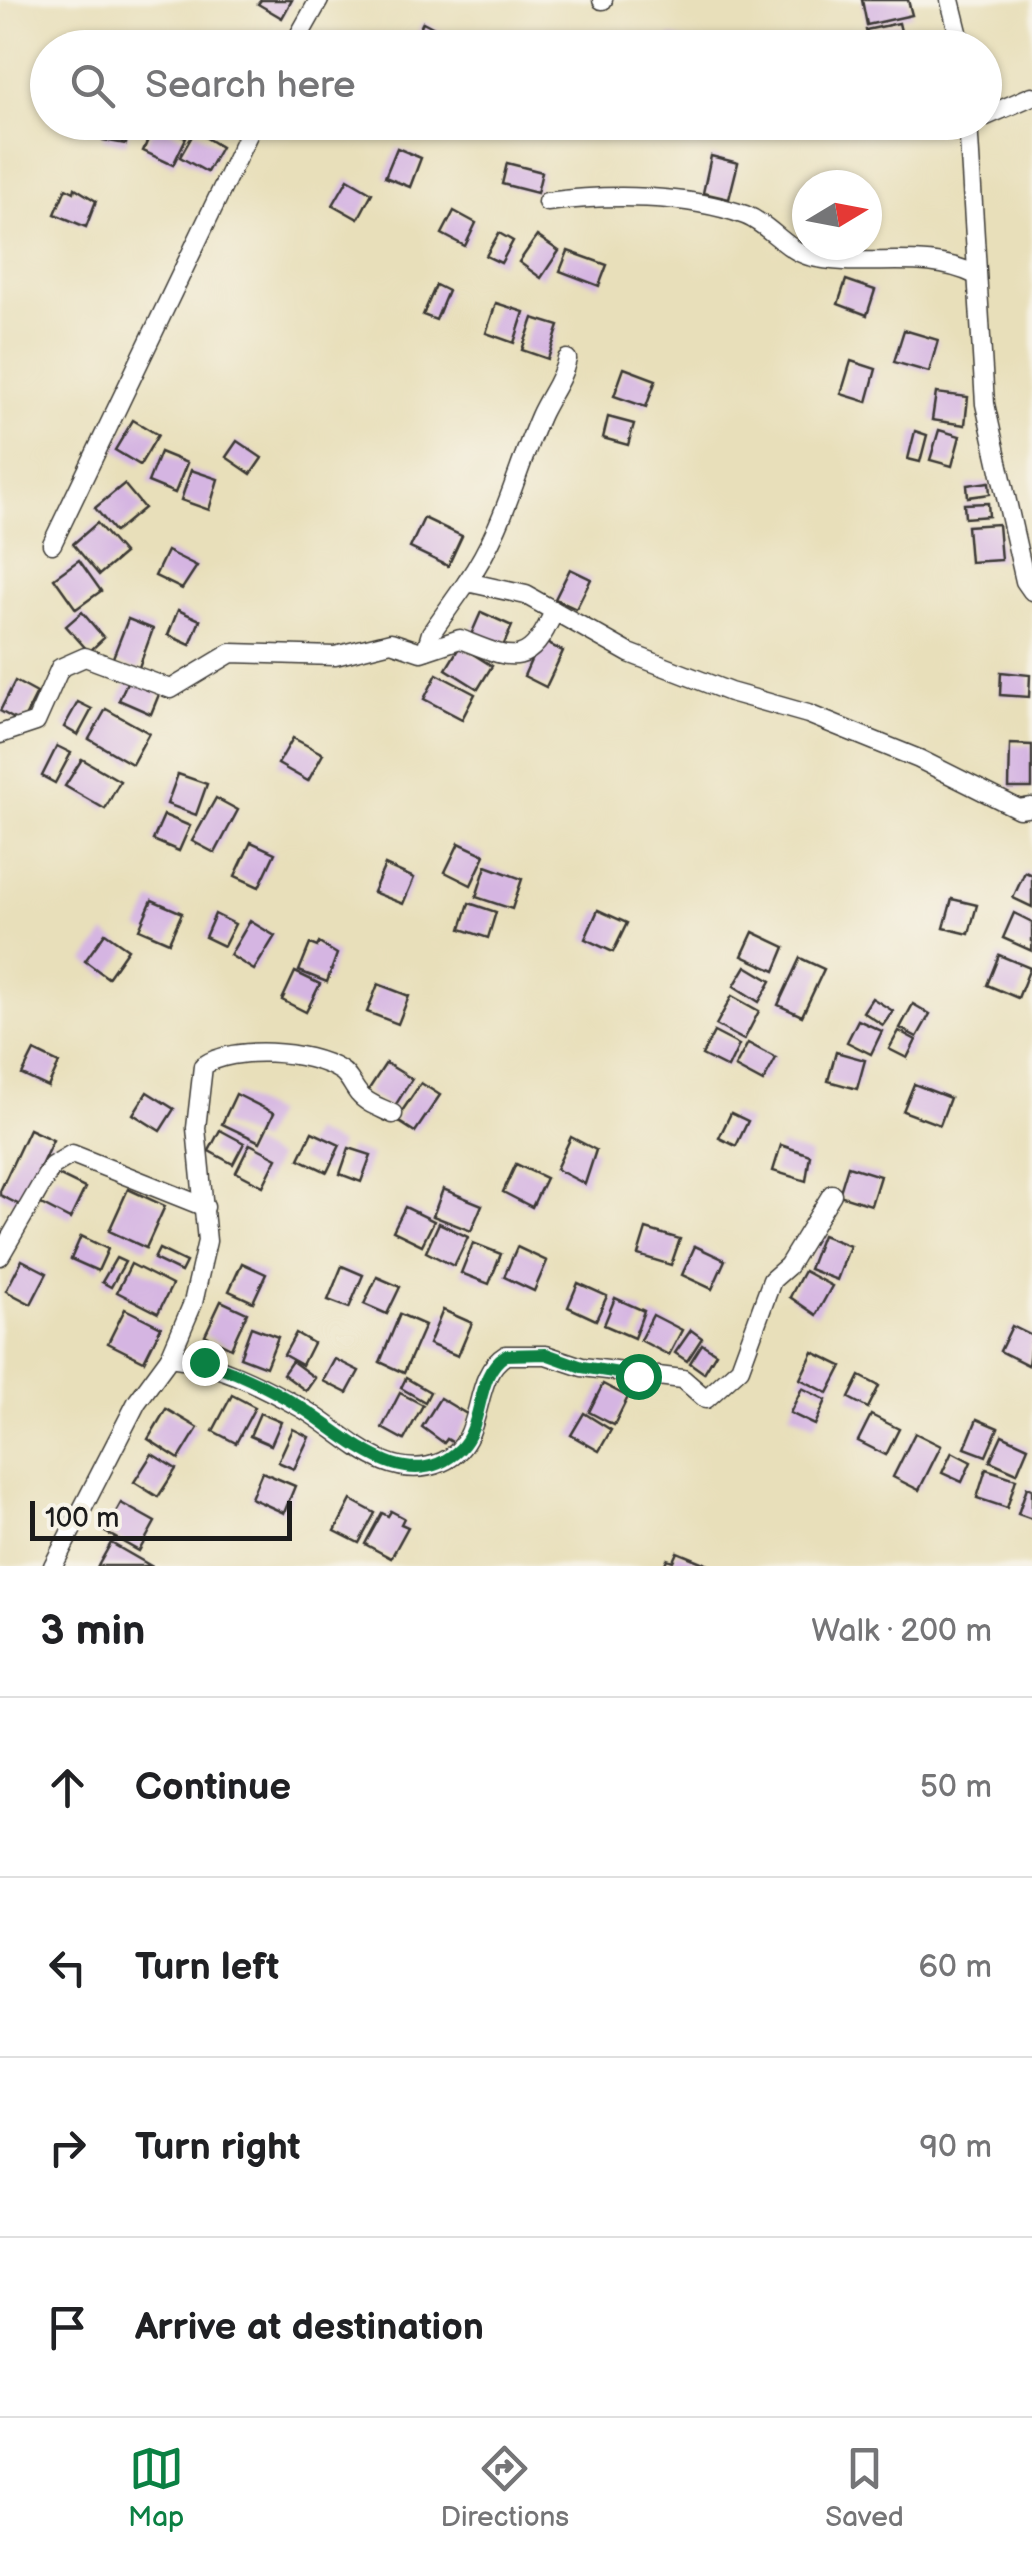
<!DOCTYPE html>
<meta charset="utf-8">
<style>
:root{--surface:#fff;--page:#f6f6f6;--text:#202124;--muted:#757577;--line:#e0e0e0;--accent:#0b8043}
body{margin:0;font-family:"Balsamiq Sans",sans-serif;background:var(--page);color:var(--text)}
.compass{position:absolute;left:792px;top:170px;width:90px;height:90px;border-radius:50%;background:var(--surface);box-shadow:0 2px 8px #0004;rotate:80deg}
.scale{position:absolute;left:30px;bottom:25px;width:262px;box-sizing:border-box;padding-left:10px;border:5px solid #1c1c1c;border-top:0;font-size:28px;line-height:35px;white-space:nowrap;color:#1c1c1c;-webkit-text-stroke:8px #f7f3e8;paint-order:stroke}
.stop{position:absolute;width:30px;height:30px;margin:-22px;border:8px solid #0b8043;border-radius:50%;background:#fff}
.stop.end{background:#0b8043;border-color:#fff;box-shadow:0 2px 10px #0008}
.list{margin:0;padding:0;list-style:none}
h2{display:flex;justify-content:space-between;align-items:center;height:130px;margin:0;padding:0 40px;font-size:42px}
h2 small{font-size:32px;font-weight:400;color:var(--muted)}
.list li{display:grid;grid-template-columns:65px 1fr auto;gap:30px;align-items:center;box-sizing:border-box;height:180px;padding:0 40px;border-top:2px solid var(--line)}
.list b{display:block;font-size:38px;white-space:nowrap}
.list em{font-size:32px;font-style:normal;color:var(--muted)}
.icon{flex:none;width:55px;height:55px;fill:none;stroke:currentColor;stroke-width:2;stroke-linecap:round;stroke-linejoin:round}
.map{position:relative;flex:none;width:1032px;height:1566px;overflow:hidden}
.search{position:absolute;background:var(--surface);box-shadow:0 2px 8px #0004;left:30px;right:30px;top:30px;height:110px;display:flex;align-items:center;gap:25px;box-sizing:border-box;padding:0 35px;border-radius:55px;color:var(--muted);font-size:38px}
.sheet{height:850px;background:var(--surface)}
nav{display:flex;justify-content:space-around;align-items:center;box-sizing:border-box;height:140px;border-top:2px solid var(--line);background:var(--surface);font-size:28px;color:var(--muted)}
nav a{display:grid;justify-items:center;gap:5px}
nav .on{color:var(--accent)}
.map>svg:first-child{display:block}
</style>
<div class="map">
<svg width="1032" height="1566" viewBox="0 0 1032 1566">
<rect width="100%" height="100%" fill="#f7f3e8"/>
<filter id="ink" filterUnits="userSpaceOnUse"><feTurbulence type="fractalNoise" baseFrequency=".01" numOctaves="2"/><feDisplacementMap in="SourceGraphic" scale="20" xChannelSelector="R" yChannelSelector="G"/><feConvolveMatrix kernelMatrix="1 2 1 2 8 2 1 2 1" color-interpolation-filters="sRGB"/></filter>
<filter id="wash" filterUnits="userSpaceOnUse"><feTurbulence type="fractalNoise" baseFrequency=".0048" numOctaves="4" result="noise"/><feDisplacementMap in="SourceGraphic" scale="40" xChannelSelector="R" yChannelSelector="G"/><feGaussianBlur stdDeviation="2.25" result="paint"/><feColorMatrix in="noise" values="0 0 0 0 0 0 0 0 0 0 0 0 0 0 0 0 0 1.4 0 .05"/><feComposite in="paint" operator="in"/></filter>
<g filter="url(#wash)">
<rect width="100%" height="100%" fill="#e8dfba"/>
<g id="blocks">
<g fill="#d5b5e2">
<polygon points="261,0 292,0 282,18 258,4"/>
<polygon points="862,0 908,0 912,15 867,25"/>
<polygon points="423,22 459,41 456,48 410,48"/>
<polygon points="899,23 905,48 870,48 866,30"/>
<polygon points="670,36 696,44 695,48 667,48"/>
<polygon points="106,122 130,122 126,144 103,140"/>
<polygon points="495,122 530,122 525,135"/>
<polygon points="155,124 186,138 173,165 143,151"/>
<polygon points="195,131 221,147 207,172 180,157"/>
<polygon points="397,148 421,158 410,187 385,177"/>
<polygon points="711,156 738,163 729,199 703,193"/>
<polygon points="507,163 542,172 537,193 502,184"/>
<polygon points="348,179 372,193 358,219 333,205"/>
<polygon points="66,188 74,192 75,188 96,201 86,227 55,214"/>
<polygon points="454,211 476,223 465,246 442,234"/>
<polygon points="499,233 513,241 501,263 486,256"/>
<polygon points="537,236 559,251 541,278 519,262"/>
<polygon points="568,251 607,265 599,286 560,271"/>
<polygon points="846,280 875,290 867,315 838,304"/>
<polygon points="436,285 448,291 436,320 423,315"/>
<polygon points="496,303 524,312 514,343 486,333"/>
<polygon points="533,318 559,326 548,359 522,350"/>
<polygon points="904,330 938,340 929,372 894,362"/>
<polygon points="851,361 876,369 867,402 841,394"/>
<polygon points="624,368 656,380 646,407 614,396"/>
<polygon points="936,393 968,397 965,425 932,420"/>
<polygon points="608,417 634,424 628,445 603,438"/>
<polygon points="133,420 158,435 140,465 115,450"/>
<polygon points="939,430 960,436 952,466 930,460"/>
<polygon points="915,431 927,435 920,462 908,459"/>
<polygon points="237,441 262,458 251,474 226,457"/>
<polygon points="160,452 187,463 175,493 148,482"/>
<polygon points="191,470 218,479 209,510 181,500"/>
<polygon points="989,482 990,494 968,497 967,485"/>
<polygon points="124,484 144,508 115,532 95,508"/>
<polygon points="988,503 989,516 965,518 964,504"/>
<polygon points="424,518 462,536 448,566 410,548"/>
<polygon points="97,523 124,554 99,575 73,544"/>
<polygon points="998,524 1001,560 970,562 967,526"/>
<polygon points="167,551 197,566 182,589 155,576"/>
<polygon points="79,560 101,591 76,609 54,578"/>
<polygon points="570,569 591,579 576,609 555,599"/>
<polygon points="178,610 200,620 190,645 168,635"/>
<polygon points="82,612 104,638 89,652 66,626"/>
<polygon points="481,612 512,626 501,651 470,637"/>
<polygon points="128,619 153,629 138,670 112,660"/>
<polygon points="540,640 563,651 546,687 524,676"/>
<polygon points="460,646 492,666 478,689 446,669"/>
<polygon points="1001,672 1030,675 1029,697 1000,695"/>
<polygon points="437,674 475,694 462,719 424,699"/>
<polygon points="129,678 160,692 151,714 119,700"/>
<polygon points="15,681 37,693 22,723 0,711"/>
<polygon points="78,702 92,709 78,735 64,727"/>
<polygon points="106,709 149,733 132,764 89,739"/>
<polygon points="293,738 323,754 308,781 278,764"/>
<polygon points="1010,744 1032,745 1032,788 1009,788"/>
<polygon points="57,746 71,753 55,783 42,776"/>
<polygon points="82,759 120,781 105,809 65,786"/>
<polygon points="178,774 207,784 196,815 167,804"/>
<polygon points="216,798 238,810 215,853 192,841"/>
<polygon points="164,815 190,826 179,851 153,840"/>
<polygon points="251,842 275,853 259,887 235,876"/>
<polygon points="459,843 485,855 471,885 445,872"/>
<polygon points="385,865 414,878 403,904 373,892"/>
<polygon points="486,866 522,879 512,909 476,897"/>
<polygon points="1025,872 1032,875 1032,907 1013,898"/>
<polygon points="952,899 977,905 969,934 944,928"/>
<polygon points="152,900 182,913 169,942 139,929"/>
<polygon points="469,903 496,912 488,938 461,929"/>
<polygon points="598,910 627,923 613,952 585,939"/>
<polygon points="1014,913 1032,922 1032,951 1003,938"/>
<polygon points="215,914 235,924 224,946 205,937"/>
<polygon points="250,921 275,936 254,970 230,955"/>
<polygon points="753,932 785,947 775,971 742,956"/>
<polygon points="105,933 128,949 108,978 85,961"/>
<polygon points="319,943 337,954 327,982 299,971 310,944 317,947"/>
<polygon points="999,955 1030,968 1018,998 987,985"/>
<polygon points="800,958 824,969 802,1016 778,1005"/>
<polygon points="746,966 771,981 759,1002 734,986"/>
<polygon points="295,972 320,984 306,1012 282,1000"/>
<polygon points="378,984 409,996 398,1024 367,1012"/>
<polygon points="732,996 759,1011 744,1040 716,1025"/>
<polygon points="872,998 893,1011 883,1025 863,1012"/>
<polygon points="913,1004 930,1014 917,1037 900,1028"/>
<polygon points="858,1020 882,1031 871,1054 847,1042"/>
<polygon points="899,1031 916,1040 907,1058 889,1049"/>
<polygon points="714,1032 739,1045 728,1068 702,1055"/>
<polygon points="748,1043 776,1058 763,1082 735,1067"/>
<polygon points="34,1051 59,1063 48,1087 22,1075"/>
<polygon points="836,1052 865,1060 857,1089 828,1081"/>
<polygon points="386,1063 412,1079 393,1109 367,1092"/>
<polygon points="421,1083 440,1095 415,1132 396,1120"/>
<polygon points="914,1084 950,1098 940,1125 903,1111"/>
<polygon points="147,1092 174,1109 160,1131 133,1114"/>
<polygon points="236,1094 274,1113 260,1142 222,1124"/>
<polygon points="731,1113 748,1121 736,1146 719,1138"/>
<polygon points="29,1129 53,1140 22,1206 0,1195 0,1191"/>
<polygon points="220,1130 244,1143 233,1164 209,1151"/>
<polygon points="312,1132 340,1145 327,1172 299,1159"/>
<polygon points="571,1137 596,1150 585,1184 556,1169"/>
<polygon points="250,1144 277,1158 263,1186 236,1172"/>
<polygon points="781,1145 810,1155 806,1181 773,1171"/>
<polygon points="349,1148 371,1155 361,1182 340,1174"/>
<polygon points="516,1164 546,1178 532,1207 503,1192"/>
<polygon points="848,1166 880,1176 871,1205 839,1195"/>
<polygon points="56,1174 85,1188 70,1219 41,1204"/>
<polygon points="128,1189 165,1206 146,1248 109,1231"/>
<polygon points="443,1189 482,1205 471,1231 433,1216"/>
<polygon points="405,1207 434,1221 422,1245 393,1231"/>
<polygon points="439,1223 468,1237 454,1266 426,1252"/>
<polygon points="646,1229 680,1239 671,1265 638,1255"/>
<polygon points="822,1235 850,1246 837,1280 809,1269"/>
<polygon points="81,1236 108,1249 98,1271 71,1259"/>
<polygon points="473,1243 501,1254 489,1284 461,1273"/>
<polygon points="695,1246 725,1260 712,1289 682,1275"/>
<polygon points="517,1247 547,1261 534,1291 504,1277"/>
<polygon points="159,1249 186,1262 181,1272 154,1259"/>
<polygon points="116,1258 125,1262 111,1287 102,1282"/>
<polygon points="22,1260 47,1273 31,1304 6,1291"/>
<polygon points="242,1263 266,1274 253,1302 229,1291"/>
<polygon points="131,1264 172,1285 158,1313 117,1292"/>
<polygon points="342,1266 363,1275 349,1308 328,1300"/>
<polygon points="804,1271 832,1286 816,1315 790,1297"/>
<polygon points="377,1277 400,1287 387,1314 364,1304"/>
<polygon points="578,1283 607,1296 596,1320 568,1307"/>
<polygon points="615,1298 644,1311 634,1338 604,1325"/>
<polygon points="221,1301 247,1313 231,1348 205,1335"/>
<polygon points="125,1309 161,1327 144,1361 108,1343"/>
<polygon points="443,1310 472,1323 458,1356 429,1344"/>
<polygon points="400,1314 425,1325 404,1373 380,1362"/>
<polygon points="653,1315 682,1330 669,1355 640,1340"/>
<polygon points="1012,1326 1032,1336 1028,1365 1000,1351"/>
<polygon points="251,1327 278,1337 266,1367 240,1357"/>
<polygon points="691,1330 702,1338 687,1361 675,1353"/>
<polygon points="296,1333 313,1343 302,1365 284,1355"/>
<polygon points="702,1344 716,1353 704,1373 690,1363"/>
<polygon points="813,1352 842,1366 828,1393 800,1379"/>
<polygon points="335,1359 359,1371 347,1393 323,1381"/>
<polygon points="292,1361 315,1378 306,1391 283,1374"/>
<polygon points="860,1376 879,1386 868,1408 849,1398"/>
<polygon points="406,1378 430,1392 425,1402 401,1388"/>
<polygon points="603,1384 628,1397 614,1425 589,1412"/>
<polygon points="802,1388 826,1400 815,1425 790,1413"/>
<polygon points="400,1393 423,1405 404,1440 382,1428"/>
<polygon points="232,1395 255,1407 236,1443 213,1431"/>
<polygon points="440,1398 470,1416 454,1443 447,1439 444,1443 422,1427"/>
<polygon points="166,1409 198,1428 179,1459 148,1439"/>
<polygon points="260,1413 281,1422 271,1445 250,1436"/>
<polygon points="584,1413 611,1430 599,1451 571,1435"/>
<polygon points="871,1415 899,1429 886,1455 858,1441"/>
<polygon points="977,1419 998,1428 986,1456 965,1448"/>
<polygon points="293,1429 309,1437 294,1469 278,1462"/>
<polygon points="915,1433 941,1446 919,1490 893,1477"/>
<polygon points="1002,1435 1028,1447 1017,1473 990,1461"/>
<polygon points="952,1452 971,1462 962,1482 942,1473"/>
<polygon points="152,1454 176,1469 158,1497 134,1482"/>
<polygon points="986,1469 1016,1479 1007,1508 977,1498"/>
<polygon points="262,1472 295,1486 284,1513 251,1498"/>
<polygon points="1027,1487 1032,1489 1032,1519 1018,1514"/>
<polygon points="351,1500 375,1513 359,1543 335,1531"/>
<polygon points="121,1503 155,1522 139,1551 105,1532"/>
<polygon points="391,1511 404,1518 401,1524 408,1527 391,1558 365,1544 382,1513 388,1516"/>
<polygon points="111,1543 151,1566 98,1566"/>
<polygon points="677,1552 711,1566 664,1566 667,1559 673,1561"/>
</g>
</g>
</g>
<g filter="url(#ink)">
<use href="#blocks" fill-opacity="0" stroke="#3b3934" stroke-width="2.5"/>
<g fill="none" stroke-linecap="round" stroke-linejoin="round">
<g stroke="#3b3934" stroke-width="21">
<g id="minor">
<polyline points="602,0 603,0"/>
<polyline points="950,0 962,48"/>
<polyline points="292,48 319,0"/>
<polyline points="984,117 1032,96"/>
<polyline points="968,122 985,404 1025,581 1032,591"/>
<path d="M 547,202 C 608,194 686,194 745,215 C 769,224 786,250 809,256 C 864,270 924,249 976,275"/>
<polyline points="52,544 254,122"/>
<path d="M 467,582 C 505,526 514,476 540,416 C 549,396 562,381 567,359"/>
<polyline points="426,650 431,633 467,582 526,595 629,653 730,692 808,714 919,759 1019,809 1032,807"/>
<path d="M 0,734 L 36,722 L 60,668 L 85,657 L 171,689 L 231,653 L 335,656 L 391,642 L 421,652 L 460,639 C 511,659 529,671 554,611"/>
<polyline points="0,1256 52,1166 72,1154 205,1207"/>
<path d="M 170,1357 C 217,1363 256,1383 298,1406 C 342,1429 385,1486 442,1462 C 489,1442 468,1378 506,1355 L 546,1355 L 582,1367 L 683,1379 L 706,1399 L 740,1368 L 772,1280 L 788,1266 L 832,1194"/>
<path d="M 53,1566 L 137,1402 L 170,1357 L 193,1303 L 207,1241 L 196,1128 L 203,1066 C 233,1045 308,1050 340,1070 C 349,1075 352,1086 359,1094 C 367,1104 382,1108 393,1114"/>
</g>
</g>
<use href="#minor" stroke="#fff" stroke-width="18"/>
</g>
</g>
<g fill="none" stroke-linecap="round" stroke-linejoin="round" filter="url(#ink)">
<path stroke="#0b8043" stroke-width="12" d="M 204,1362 C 236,1371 273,1390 302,1408 C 346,1435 407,1500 460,1449 C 486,1423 474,1375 506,1355 L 546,1354 L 582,1367 L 638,1376"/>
</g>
</svg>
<svg class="compass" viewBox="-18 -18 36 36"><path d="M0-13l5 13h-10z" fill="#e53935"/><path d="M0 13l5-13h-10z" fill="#757577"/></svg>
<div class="scale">100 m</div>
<div class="stop" style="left:638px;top:1376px"></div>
<div class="stop end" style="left:204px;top:1362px"></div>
<div class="search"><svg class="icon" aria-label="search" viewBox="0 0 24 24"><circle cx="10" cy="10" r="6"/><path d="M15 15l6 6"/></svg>Search here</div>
</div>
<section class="sheet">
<h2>3 min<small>Walk · 200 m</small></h2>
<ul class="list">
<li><svg class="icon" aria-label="ahead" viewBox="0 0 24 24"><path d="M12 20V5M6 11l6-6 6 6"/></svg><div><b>Continue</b></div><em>50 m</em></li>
<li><svg class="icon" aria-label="left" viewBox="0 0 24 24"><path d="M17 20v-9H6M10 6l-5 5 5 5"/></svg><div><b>Turn left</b></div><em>60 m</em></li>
<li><svg class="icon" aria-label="right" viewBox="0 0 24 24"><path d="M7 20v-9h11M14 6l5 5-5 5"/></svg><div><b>Turn right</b></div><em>90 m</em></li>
<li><svg class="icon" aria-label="arrive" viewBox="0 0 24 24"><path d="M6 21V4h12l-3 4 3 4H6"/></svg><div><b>Arrive at destination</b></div></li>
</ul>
</section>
<nav>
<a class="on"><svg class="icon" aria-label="map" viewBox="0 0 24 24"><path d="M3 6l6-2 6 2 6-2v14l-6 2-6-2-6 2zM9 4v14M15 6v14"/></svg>Map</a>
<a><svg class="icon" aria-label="directions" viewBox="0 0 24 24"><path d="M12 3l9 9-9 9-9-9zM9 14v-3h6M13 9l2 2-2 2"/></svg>Directions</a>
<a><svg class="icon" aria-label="saved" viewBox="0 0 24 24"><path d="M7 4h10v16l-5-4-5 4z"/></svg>Saved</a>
</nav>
